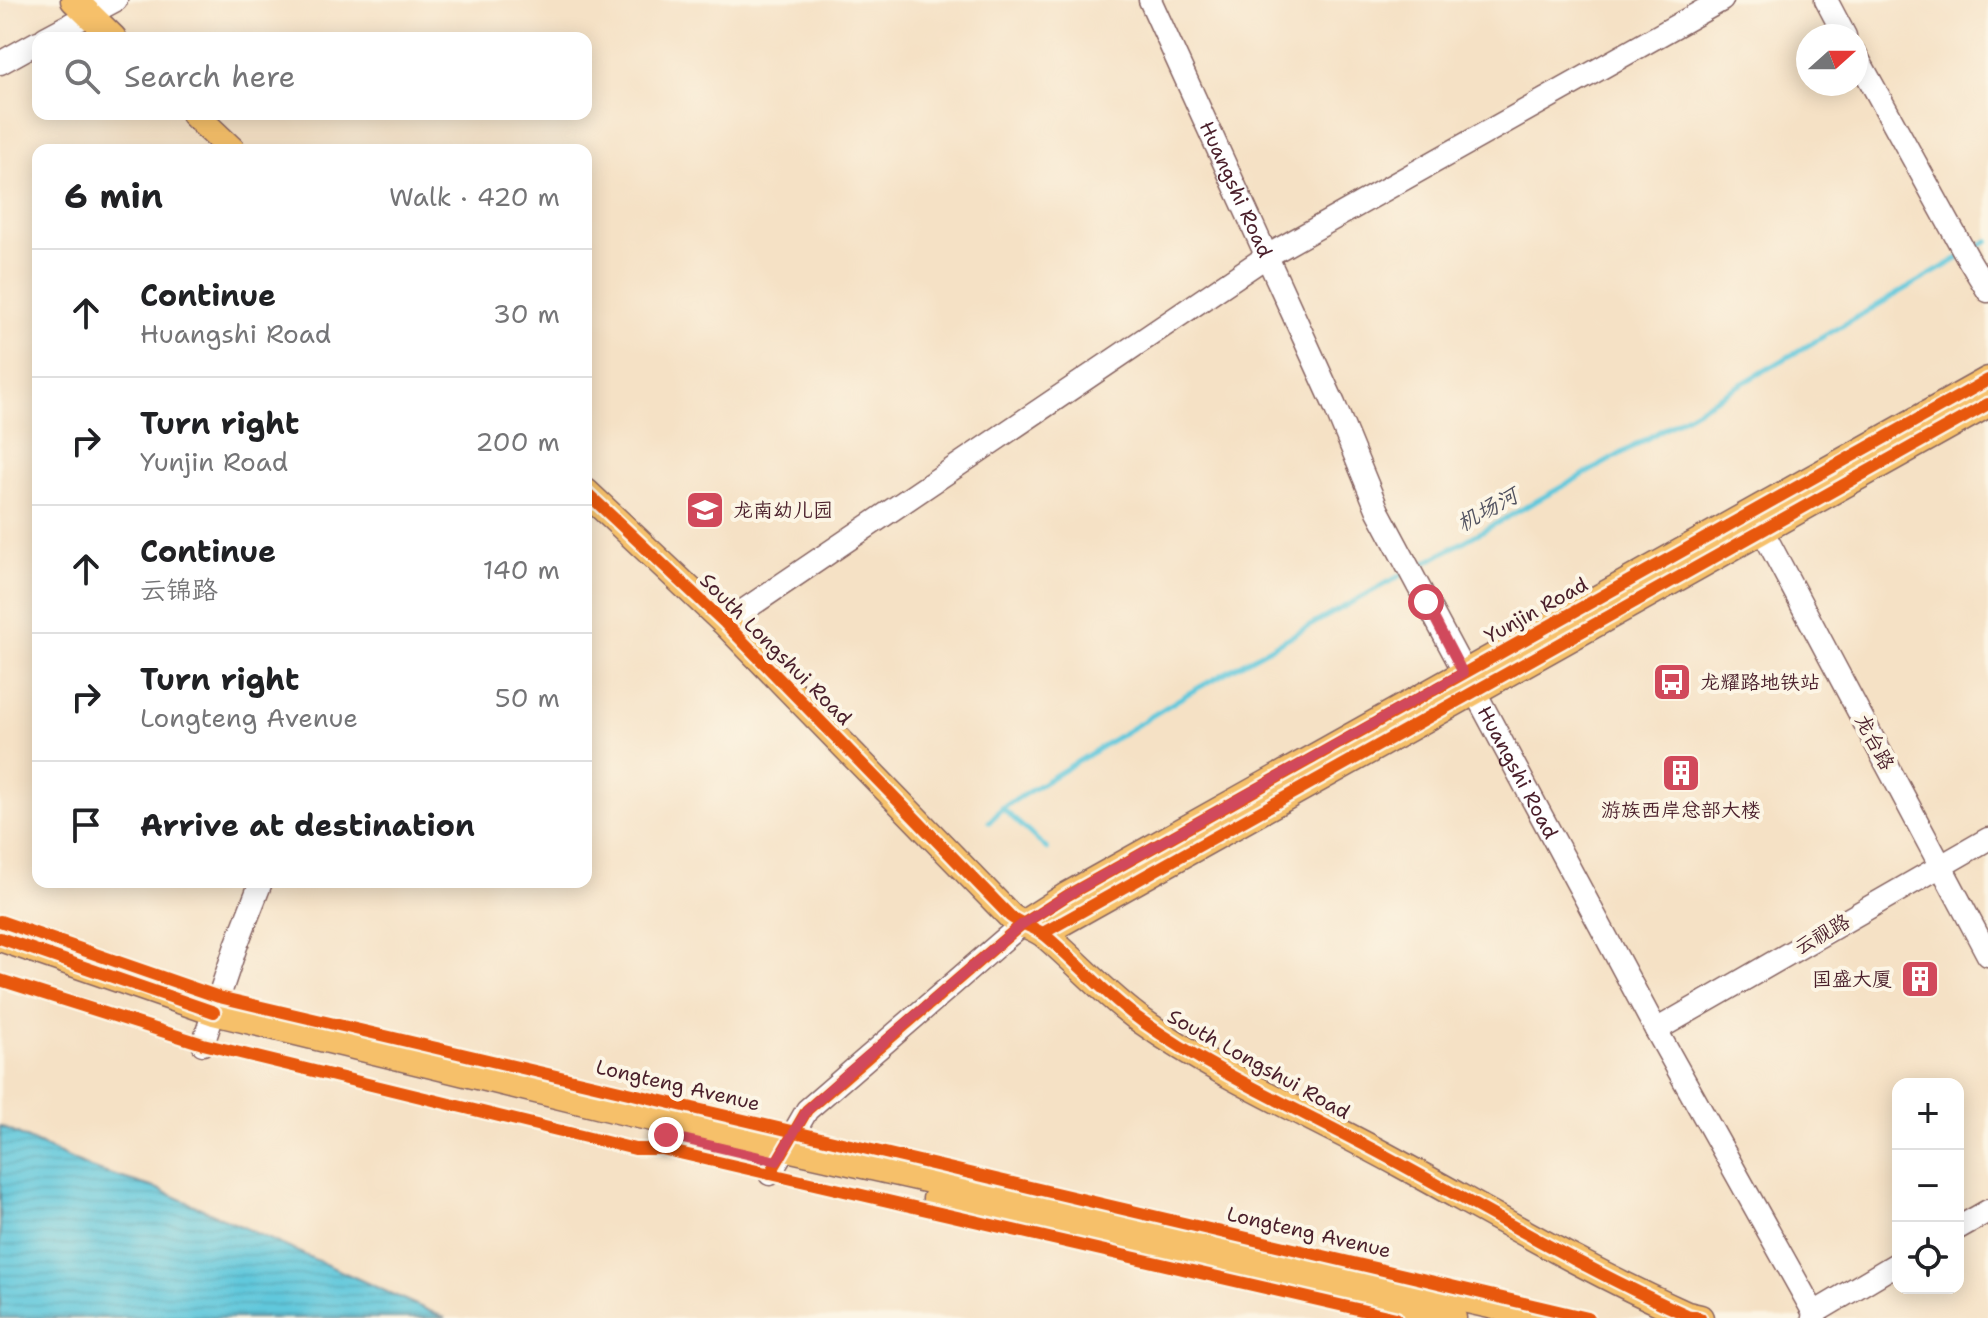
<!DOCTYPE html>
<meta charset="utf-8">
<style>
:root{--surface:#fff;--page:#f2f2f2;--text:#202124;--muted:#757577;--line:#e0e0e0}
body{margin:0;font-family:"Shantell Sans","LXGW WenKai TC",sans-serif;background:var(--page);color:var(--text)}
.controls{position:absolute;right:24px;bottom:24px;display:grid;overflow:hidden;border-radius:16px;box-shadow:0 4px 20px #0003}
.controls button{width:72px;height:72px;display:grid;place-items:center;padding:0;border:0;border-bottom:2px solid var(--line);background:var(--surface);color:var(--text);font:40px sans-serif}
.compass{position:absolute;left:1796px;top:24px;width:72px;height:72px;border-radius:50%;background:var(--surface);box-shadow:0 4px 20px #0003;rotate:69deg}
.stop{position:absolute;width:24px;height:24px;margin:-18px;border:6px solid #d1495b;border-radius:50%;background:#fff}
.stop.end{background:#d1495b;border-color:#fff;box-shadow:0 2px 8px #0008}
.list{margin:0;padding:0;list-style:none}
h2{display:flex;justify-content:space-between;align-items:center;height:104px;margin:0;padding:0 32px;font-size:34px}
h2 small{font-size:26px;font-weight:400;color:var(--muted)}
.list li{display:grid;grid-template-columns:52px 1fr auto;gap:24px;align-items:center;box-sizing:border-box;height:128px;padding:0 32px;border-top:2px solid var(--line)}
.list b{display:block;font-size:30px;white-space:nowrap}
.list p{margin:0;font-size:26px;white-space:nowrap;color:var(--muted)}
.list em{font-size:26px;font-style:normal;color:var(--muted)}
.icon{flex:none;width:44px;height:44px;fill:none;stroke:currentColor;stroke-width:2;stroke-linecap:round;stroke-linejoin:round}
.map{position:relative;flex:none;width:1988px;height:1318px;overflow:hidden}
.search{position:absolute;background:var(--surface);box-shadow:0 4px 20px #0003;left:32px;top:32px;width:560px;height:88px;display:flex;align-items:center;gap:20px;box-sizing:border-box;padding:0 28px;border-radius:16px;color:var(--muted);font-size:30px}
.panel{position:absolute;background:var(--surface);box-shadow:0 4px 20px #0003;left:32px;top:144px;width:560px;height:744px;border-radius:16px}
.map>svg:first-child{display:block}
</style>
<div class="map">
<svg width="1988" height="1318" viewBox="0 0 1988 1318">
<defs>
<pattern id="water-rules" width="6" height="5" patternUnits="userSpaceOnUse" patternTransform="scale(2)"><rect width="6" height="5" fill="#60c8dc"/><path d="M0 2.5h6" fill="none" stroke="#55abbd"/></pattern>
</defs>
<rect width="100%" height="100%" fill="#fcf5e5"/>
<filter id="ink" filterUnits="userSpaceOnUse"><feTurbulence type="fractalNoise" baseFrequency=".0125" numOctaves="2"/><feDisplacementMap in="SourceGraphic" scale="16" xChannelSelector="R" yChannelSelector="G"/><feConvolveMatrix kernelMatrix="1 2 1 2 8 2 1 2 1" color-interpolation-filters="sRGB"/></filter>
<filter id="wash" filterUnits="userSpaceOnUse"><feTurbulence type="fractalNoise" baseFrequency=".006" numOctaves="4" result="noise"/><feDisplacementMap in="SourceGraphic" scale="32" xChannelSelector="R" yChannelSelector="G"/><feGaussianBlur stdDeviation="1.8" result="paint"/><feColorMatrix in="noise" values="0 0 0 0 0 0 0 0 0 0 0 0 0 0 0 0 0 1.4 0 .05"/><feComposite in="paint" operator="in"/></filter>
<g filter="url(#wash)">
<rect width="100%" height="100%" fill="#f5e1c5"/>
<polygon fill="url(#water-rules)" stroke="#557484" stroke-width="2" points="0,1126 90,1168 158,1189 445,1318 0,1318"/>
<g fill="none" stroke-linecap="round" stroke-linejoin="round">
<g stroke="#60c8dc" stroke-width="5">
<polyline points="1972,251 1988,241"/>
<polyline points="1416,568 1610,460 1959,258"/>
<polyline points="1002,808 1047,849"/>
<polyline points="989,822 1002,808 1189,693 1403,574"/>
</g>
</g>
</g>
<g filter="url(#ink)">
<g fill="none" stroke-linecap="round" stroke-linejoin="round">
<g stroke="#866361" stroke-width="25">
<g id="minor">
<path id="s1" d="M 1150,0 L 1334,404 L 1378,511 L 1656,1030 L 1814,1313 L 1813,1318"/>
<polyline points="1826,0 1845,36"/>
<polyline points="45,38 116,0"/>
<polyline points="1856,55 1969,260 1988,291"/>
<polyline points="0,63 38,42"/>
<polyline points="1762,530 1988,955"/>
<polyline points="725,623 1267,256 1722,0"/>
<polyline points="1656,1030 1988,839"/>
<polyline points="203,1044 236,946 261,882"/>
<polyline points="770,1174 807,1110 1021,925"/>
<polyline points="1958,1228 1988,1211"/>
<polyline points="1814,1313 1898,1263"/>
</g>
</g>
<g stroke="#866361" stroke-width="29">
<g id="major">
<polyline points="74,0 113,38"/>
<polyline points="194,114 232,150"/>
<path d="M 586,492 L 725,623 L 1010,916 C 1021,925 1036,927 1046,936 C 1079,964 1107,996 1142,1021 C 1222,1078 1316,1117 1402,1165 C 1497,1217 1589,1271 1687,1315 L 1700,1318"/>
<polyline points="1021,925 1068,895 1988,380"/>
<polyline points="1043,933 1988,404"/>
<polyline points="0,938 214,1012 630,1113 1548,1318"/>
<polyline points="936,1199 1453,1318"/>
</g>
</g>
<use href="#minor" stroke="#fff" stroke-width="22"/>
<use href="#major" stroke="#f6c06b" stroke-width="26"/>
<g stroke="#fcf5e5" stroke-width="17">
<g id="cycleway">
<path d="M 586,492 L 725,623 L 1010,916 C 1021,925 1036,927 1046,936 C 1079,964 1107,996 1142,1021 C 1222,1078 1316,1117 1402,1165 C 1497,1217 1589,1271 1687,1315 L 1700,1318"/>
<polyline points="0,921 219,997 1588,1318"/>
<polyline points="1043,933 1988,404"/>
<polyline points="0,938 214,1012"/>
<polyline points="0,980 203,1044 635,1149 662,1149 1396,1318"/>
<polyline points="770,1174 807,1110 1021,925 1068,895 1988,380"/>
</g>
</g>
<use href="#cycleway" stroke="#e8590c" stroke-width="12"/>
</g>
</g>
<g fill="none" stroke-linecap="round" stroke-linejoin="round" filter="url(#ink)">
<polyline stroke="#d1495b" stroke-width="10" points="666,1135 777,1161 807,1110 848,1073 1021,925 1068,895 1463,673 1426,602"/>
</g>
<defs>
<g id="school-square" transform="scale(2)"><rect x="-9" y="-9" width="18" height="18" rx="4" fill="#d1495b" stroke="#fcf5e5"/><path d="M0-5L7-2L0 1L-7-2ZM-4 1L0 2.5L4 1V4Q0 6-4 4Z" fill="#fff"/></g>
<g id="bus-square" transform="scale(2)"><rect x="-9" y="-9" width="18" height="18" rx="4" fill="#d1495b" stroke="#fcf5e5"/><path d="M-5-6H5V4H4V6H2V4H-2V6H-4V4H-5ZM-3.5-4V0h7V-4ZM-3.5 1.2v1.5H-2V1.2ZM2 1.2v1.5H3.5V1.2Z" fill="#fff"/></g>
<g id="building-square" transform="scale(2)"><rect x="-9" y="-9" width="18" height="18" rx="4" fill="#d1495b" stroke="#fcf5e5"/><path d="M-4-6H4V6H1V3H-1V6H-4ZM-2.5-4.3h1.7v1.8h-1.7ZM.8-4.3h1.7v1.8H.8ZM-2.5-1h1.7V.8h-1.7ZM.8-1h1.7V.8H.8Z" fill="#fff"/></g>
</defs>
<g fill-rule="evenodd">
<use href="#school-square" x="705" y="510"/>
<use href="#bus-square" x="1672" y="682"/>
<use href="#building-square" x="1681" y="773"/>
<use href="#building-square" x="1920" y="979"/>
</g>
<g text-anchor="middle" stroke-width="8" stroke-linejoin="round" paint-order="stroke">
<g font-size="20" fill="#4a1f2b" stroke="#fcf5e5">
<text dy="7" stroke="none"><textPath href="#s1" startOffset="208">Huangshi Road</textPath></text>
<text transform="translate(1536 610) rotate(-29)" y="7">Yunjin Road</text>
<text transform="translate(776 649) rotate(45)" y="7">South Longshui Road</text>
<text transform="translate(1875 742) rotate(62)" y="7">龙台路</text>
<text dy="7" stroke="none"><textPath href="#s1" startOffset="856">Huangshi Road</textPath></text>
<text transform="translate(1822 934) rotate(-30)" y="7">云视路</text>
<text transform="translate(1259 1064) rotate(29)" y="7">South Longshui Road</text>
<text transform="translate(678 1085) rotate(13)" y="7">Longteng Avenue</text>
<text transform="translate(1309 1232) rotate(13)" y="7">Longteng Avenue</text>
</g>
<g font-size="20" fill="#4a1f2b" stroke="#fcf5e5" text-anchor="start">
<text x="733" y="517">龙南幼儿园</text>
<text x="1700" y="689">龙耀路地铁站</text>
<text x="1681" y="817" text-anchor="middle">游族西岸总部大楼</text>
<text x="1892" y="986" text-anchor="end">国盛大厦</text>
</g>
<g font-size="22" font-style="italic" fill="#515260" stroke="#fcf5e5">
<text transform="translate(1487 509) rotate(-29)" y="8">机场河</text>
</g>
</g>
</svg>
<div class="controls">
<button>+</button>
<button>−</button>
<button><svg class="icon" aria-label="locate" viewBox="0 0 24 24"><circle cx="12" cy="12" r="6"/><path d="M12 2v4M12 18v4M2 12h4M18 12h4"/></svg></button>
</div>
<svg class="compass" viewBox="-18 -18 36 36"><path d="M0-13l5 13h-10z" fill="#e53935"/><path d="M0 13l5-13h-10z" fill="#757577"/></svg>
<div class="stop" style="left:1426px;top:602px"></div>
<div class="stop end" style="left:666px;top:1135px"></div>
<div class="search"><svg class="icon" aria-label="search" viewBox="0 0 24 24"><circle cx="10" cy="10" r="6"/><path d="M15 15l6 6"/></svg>Search here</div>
<section class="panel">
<h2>6 min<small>Walk · 420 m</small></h2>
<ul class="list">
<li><svg class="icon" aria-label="ahead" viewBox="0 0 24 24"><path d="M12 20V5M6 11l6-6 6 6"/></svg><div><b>Continue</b><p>Huangshi Road</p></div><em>30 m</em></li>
<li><svg class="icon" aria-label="right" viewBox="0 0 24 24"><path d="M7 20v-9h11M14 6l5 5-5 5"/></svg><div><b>Turn right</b><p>Yunjin Road</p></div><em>200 m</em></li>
<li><svg class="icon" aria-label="ahead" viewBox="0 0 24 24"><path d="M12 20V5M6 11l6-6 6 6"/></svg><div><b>Continue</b><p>云锦路</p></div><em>140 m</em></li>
<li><svg class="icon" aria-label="right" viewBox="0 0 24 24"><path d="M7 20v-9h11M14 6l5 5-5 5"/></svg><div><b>Turn right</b><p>Longteng Avenue</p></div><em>50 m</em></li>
<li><svg class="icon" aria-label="arrive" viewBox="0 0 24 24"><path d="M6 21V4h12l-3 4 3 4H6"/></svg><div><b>Arrive at destination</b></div></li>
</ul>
</section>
</div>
